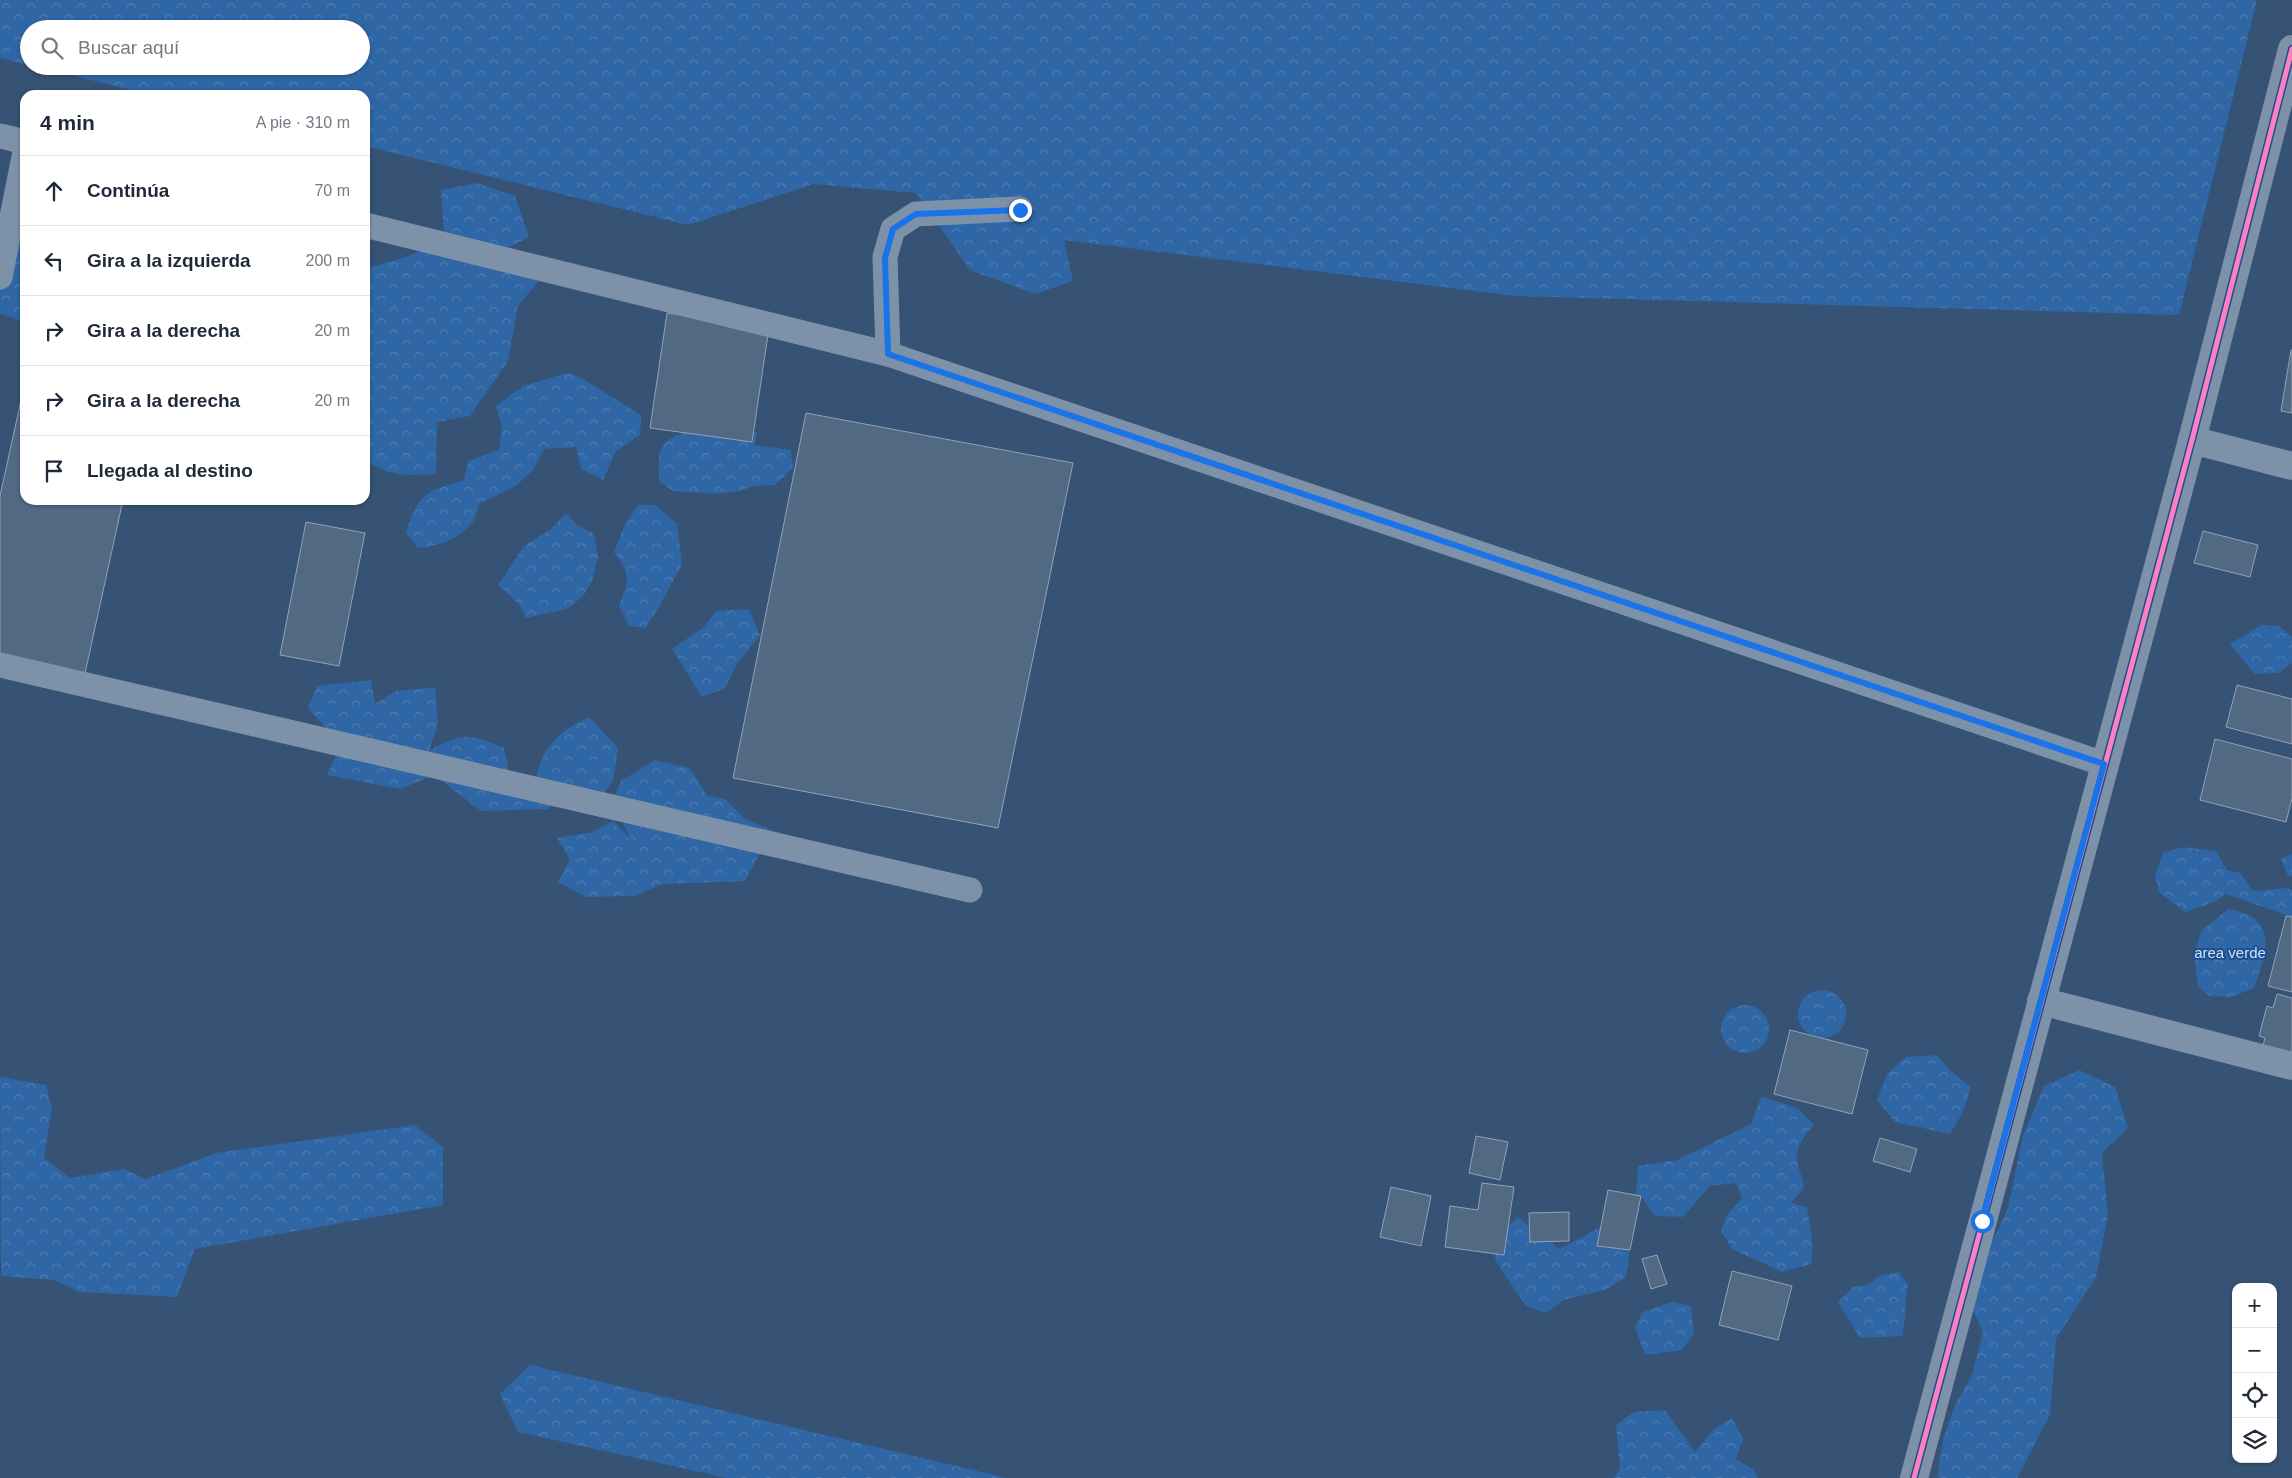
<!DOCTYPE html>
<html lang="es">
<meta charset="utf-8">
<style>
:root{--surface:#fff;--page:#f6f6f7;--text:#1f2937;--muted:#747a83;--line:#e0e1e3}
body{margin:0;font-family:Arial,sans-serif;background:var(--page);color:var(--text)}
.controls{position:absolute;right:15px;bottom:15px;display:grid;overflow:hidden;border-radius:10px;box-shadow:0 1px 4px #0004}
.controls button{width:45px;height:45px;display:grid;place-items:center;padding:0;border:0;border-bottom:1px solid var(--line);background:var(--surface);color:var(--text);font:25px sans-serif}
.stop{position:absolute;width:15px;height:15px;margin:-11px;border:4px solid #1a73e8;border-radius:50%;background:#fff}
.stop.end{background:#1a73e8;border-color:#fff;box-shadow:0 1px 5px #0008}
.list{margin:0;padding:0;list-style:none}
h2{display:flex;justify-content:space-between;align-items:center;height:65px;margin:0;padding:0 20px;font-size:21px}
h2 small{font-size:16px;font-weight:400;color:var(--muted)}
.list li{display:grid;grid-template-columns:32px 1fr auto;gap:15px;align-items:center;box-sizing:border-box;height:70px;padding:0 20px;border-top:1px solid var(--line)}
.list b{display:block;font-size:19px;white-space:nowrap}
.list em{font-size:16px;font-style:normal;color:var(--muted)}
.icon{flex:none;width:28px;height:28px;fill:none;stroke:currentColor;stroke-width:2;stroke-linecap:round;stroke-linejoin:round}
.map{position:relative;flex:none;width:2292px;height:1478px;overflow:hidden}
.search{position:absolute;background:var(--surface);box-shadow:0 1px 4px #0004;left:20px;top:20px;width:350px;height:55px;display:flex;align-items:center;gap:12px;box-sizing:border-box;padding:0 18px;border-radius:28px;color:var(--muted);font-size:19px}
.panel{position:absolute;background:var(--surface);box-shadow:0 1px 4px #0004;left:20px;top:90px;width:350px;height:415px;border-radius:15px}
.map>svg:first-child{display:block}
</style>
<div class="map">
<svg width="2292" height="1478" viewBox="0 0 2292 1478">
<defs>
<pattern id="forest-crowns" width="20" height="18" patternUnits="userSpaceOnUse" patternTransform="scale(1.25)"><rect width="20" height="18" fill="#2f66a5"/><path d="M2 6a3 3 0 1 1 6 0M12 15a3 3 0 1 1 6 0" fill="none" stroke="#4e7db2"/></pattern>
</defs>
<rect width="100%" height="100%" fill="#365274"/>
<g fill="url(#forest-crowns)">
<polygon points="0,0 2257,0 2179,315 1515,296 1064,240 1073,281 1035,294 970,270 916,193 814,184 688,225 365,146 365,95 153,95 33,66 361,66 361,29 29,29 29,65 0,58"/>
<path d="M 477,183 L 515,196 L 529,237 L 488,258 L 539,281 L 518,306 L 508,361 L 470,416 L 437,422 L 436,474 C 408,475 388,478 365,459 L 365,269 L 409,256 L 444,239 L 441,190 Z"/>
<polygon points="23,232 25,233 25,322 0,314 0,243 6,238"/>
<path d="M 567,373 L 580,377 L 641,415 L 640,435 L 616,451 L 603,480 L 581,469 L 576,447 L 544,449 L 533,470 L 517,485 L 479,504 C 477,510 476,519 472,523 C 457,540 439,546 418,548 L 406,533 C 418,493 426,491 464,480 L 468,461 L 499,450 L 502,428 L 496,406 L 523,386 Z"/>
<path d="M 708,425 L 740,427 L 757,433 L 755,445 L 791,450 L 793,468 L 775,485 L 754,486 L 735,492 L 713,494 L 673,491 L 660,482 C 653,436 670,438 708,425 Z"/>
<path d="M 638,505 L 655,505 L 677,524 L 682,564 L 658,609 L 645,628 L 629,626 L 619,606 C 629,578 632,577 614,552 L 625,524 Z"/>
<polygon points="566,513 577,525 594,534 598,557 592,581 583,596 569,608 526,618 519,604 498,585 524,546 551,529"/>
<polygon points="749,609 760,635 737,664 725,688 702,697 672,649 704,627 716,611"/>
<polygon points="2261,625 2279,626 2292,637 2292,663 2279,673 2255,674 2230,644"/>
<path d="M 371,680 L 375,704 L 396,691 L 435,687 L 438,724 L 429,751 C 462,732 470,734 504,748 L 508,766 L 504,789 L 533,793 C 540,752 551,735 589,717 L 618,748 L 613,781 L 599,799 L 565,801 L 547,809 L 481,811 L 434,775 L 400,789 L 327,775 L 341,745 L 308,708 L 317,686 Z"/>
<polygon points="655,760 689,768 707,795 725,799 745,819 782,834 759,855 745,881 662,884 635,896 586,897 558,882 570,859 557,838 592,832 613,821 631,839 612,802 621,781"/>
<polygon points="2183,847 2216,851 2227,870 2240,873 2253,891 2289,888 2292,890 2292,917 2226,894 2214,902 2185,912 2159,892 2155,876 2163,853"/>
<polygon points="2292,854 2292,876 2288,876 2281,859"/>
<path d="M 2228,909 C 2279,917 2267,952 2254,988 L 2231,997 L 2209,996 L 2198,986 L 2195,966 L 2196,949 L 2201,931 Z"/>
<circle cx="1822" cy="1014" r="24"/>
<circle cx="1745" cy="1029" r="24"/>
<polygon points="1937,1055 1951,1071 1971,1087 1963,1112 1950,1134 1895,1122 1877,1100 1887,1074 1906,1057"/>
<polygon points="2079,1070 2115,1087 2128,1128 2102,1153 2108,1215 2096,1277 2056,1339 2050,1415 2017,1478 1940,1478 1937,1476 1944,1436 1956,1403 1972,1375 1983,1332 1973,1310 1981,1257 1997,1232 2008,1208 2023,1136 2044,1086"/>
<polygon points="0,1077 46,1085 52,1109 44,1158 70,1178 124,1169 146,1179 216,1153 415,1125 443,1147 443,1205 195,1249 177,1297 80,1292 54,1280 1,1276"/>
<path d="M 1761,1097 L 1798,1108 L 1814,1125 C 1806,1134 1795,1147 1797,1161 C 1798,1170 1803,1176 1804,1188 L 1791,1203 L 1807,1207 L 1813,1246 L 1811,1264 L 1782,1272 L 1732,1249 L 1721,1231 L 1726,1216 L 1742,1198 L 1736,1183 L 1710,1186 L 1683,1217 L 1655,1216 L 1641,1196 L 1636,1194 L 1638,1166 L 1677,1160 L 1751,1124 Z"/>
<polygon points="1518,1217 1559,1249 1601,1227 1630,1250 1626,1277 1605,1290 1563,1300 1546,1313 1526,1306 1497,1263 1490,1243"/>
<path d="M 1898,1272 L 1908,1284 C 1904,1302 1907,1318 1902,1336 L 1860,1338 L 1838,1302 L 1853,1287 L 1868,1285 L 1881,1275 Z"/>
<polygon points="1672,1302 1691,1306 1694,1333 1682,1350 1645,1355 1635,1327 1643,1312"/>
<polygon points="530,1365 1007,1478 727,1478 518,1432 500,1394"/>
<polygon points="1665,1410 1695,1452 1714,1429 1732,1418 1743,1439 1736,1459 1754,1470 1758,1478 1614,1478 1620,1468 1616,1425 1634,1412"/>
</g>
<g fill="#526984" stroke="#92a2b6">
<polygon points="667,313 769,328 752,442 650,428"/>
<polygon points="2291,350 2292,350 2292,413 2281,411"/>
<polygon points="25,382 25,500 123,500 84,678 0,659 0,496"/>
<polygon points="806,413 1073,463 998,828 733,778"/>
<polygon points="306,522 365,533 339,666 280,655"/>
<polygon points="2203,531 2258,545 2250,577 2194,563"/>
<polygon points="2237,685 2292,699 2292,744 2226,727"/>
<polygon points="2215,739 2292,759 2292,798 2286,822 2200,800"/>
<polygon points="2286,916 2292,917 2292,992 2268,986"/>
<polygon points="2277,994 2292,998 2292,1064 2260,1057 2265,1038 2259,1036 2267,1006 2273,1008"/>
<polygon points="1790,1030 1868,1050 1852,1114 1774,1094"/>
<polygon points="1476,1136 1508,1142 1500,1180 1469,1173"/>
<polygon points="1880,1138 1917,1149 1910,1172 1873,1161"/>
<polygon points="1482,1183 1514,1187 1504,1255 1445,1247 1450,1206 1478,1210"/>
<polygon points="1391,1187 1431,1196 1421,1246 1380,1237"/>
<polygon points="1608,1190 1641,1196 1630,1250 1597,1246"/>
<polygon points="1569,1212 1569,1241 1530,1242 1529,1213"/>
<polygon points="1657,1255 1667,1284 1651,1289 1642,1259"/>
<polygon points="1732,1271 1792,1286 1778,1340 1719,1325"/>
</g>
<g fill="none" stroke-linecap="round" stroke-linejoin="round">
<g stroke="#7d92a8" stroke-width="25">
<polyline points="0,136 25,142"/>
<polyline points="365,225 888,354 2104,764"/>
<polyline points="0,277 25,152"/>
<polyline points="888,354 885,257 893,229 916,214 1020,209"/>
<polyline points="0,665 970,890"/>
</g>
<g stroke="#7d92a8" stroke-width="28">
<polyline points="2192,440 2292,466"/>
<polyline points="2041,1001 2292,1066"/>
<polyline points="1914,1478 2192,440 2292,49"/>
</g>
<g stroke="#1b4f8f" stroke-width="8">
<polyline id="cycleway" points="1914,1478 2192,440 2292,49"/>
</g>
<use href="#cycleway" stroke="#ff80c0" stroke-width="5"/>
</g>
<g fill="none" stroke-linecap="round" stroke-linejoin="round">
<polyline stroke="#1a73e8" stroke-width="6" points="1020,210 916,214 893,229 885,258 888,354 2104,764 1982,1221"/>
</g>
<g text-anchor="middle" stroke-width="4" stroke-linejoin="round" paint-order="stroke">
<g font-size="15" fill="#cfe3fa" stroke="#1b4f8f">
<text x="2230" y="958">area verde</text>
</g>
</g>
</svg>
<div class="controls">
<button>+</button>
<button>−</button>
<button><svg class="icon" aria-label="locate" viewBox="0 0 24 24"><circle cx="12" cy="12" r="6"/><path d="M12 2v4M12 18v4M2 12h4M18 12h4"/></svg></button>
<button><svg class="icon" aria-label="layers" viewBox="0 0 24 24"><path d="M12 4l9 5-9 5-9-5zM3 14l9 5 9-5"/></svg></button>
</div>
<div class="stop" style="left:1982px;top:1221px"></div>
<div class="stop end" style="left:1020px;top:210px"></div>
<div class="search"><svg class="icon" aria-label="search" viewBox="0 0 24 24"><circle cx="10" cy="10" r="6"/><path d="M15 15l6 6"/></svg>Buscar aquí</div>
<section class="panel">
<h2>4 min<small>A pie · 310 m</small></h2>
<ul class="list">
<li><svg class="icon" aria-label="ahead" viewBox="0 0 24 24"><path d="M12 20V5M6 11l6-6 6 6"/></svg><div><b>Continúa</b></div><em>70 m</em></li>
<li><svg class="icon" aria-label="left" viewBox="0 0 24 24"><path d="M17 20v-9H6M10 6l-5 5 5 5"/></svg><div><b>Gira a la izquierda</b></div><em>200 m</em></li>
<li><svg class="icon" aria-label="right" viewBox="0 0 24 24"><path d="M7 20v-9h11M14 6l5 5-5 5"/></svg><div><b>Gira a la derecha</b></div><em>20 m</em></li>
<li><svg class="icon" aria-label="right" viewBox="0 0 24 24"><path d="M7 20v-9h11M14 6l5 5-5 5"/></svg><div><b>Gira a la derecha</b></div><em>20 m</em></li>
<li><svg class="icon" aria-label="arrive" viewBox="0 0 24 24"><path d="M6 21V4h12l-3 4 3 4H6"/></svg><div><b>Llegada al destino</b></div></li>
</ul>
</section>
</div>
